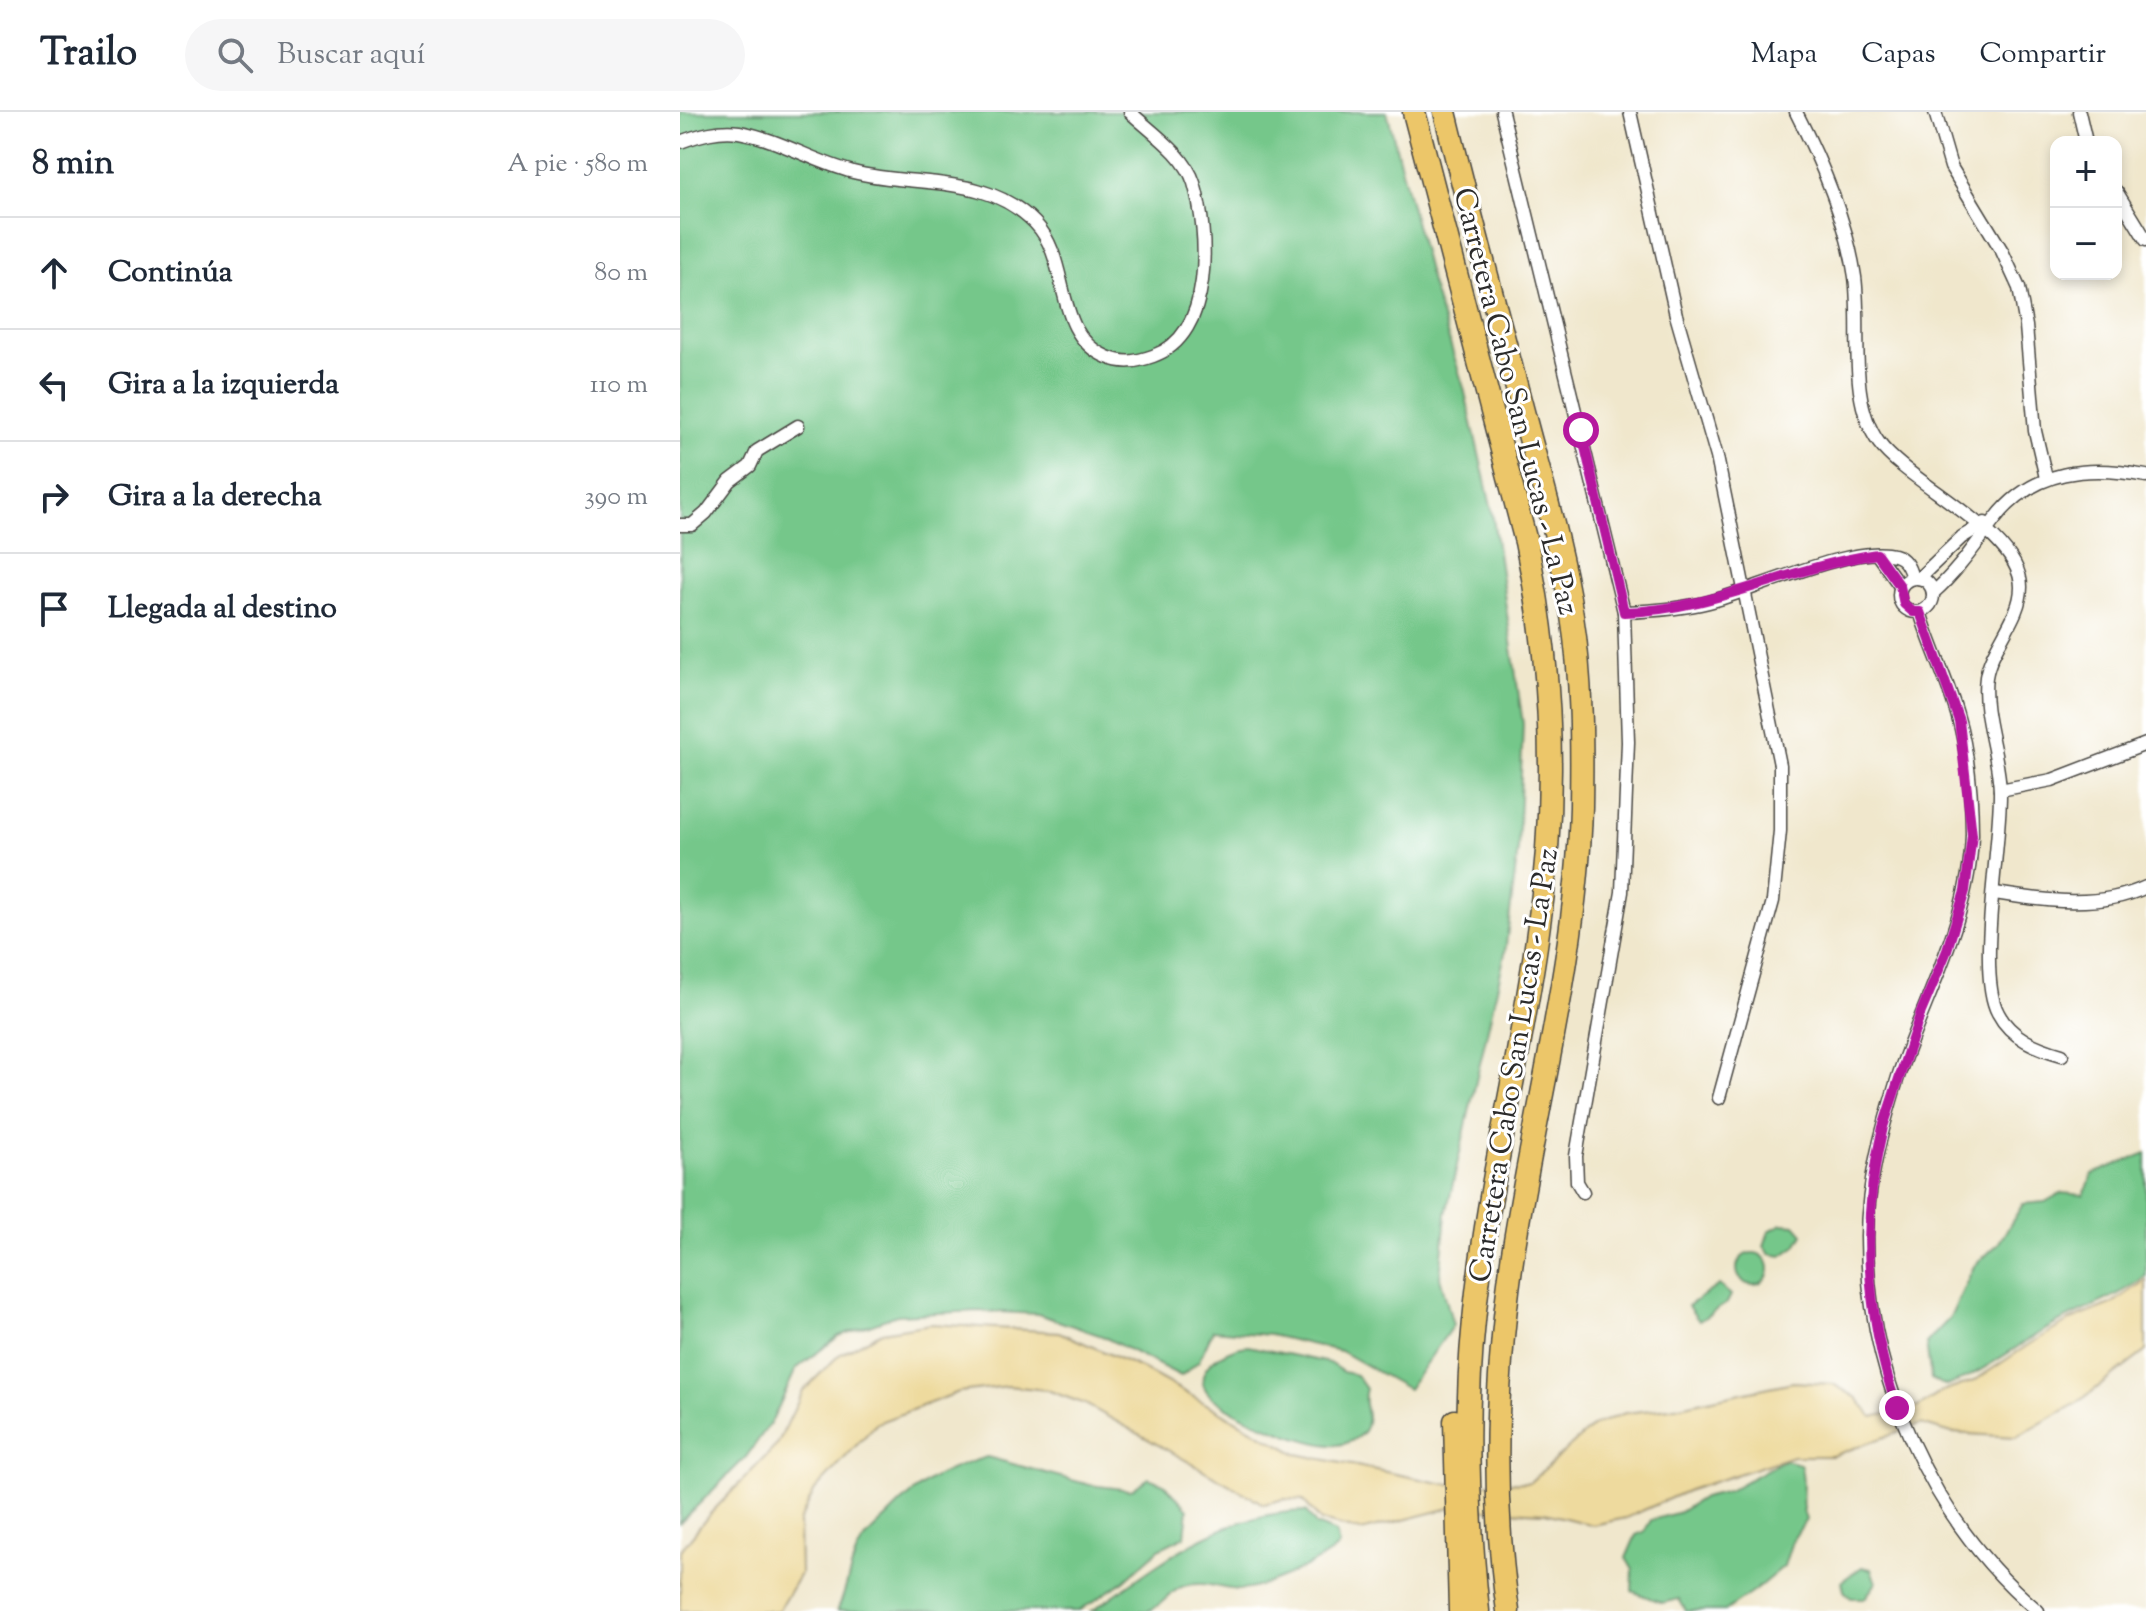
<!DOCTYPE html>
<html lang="es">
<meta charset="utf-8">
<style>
:root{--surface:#fff;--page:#f6f6f7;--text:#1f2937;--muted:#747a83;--line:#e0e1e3}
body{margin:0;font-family:"Sorts Mill Goudy",serif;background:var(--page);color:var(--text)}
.controls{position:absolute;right:24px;top:24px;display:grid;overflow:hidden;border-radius:16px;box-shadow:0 4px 12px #0003}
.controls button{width:72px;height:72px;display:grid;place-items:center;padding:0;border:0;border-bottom:2px solid var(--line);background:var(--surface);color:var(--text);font:40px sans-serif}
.stop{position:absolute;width:24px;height:24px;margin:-18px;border:6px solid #b5179e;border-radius:50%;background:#fff}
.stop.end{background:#b5179e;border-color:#fff;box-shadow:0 2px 8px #0008}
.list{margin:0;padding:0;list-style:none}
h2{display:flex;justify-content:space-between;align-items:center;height:104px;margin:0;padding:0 32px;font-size:34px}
h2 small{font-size:26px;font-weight:400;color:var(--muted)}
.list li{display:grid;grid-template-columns:52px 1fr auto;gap:24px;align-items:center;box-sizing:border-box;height:112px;padding:0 32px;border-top:2px solid var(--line)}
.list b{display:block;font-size:30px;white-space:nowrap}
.list em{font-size:26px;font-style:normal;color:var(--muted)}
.icon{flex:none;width:44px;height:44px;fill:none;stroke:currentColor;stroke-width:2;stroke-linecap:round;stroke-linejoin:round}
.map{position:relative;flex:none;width:1466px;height:1499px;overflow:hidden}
header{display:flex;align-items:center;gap:48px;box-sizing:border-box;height:112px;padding:0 40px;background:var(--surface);border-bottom:2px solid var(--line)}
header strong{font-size:38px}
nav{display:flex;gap:44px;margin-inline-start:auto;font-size:28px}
.search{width:560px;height:72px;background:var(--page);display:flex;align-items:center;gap:20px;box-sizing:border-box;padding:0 28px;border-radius:44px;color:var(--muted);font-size:30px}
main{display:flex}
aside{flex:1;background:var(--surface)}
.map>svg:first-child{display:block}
</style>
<header>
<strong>Trailo</strong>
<div class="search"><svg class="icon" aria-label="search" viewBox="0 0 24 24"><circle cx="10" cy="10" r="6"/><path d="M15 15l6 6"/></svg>Buscar aquí</div>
<nav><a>Mapa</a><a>Capas</a><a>Compartir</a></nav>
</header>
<main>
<aside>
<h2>8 min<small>A pie · 580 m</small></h2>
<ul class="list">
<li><svg class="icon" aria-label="ahead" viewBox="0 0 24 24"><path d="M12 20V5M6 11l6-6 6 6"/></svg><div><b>Continúa</b></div><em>80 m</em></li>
<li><svg class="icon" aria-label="left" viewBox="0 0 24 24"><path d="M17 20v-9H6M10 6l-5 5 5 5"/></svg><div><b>Gira a la izquierda</b></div><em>110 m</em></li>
<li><svg class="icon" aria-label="right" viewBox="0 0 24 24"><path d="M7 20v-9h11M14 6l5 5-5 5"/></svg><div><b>Gira a la derecha</b></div><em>390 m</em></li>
<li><svg class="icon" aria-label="arrive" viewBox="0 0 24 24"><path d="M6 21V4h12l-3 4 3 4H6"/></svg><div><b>Llegada al destino</b></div></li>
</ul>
</aside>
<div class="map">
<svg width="1466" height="1499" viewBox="0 0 1466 1499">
<rect width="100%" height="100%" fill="#fff"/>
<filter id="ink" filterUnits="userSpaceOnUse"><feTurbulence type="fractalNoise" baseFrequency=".0125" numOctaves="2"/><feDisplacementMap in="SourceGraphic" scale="16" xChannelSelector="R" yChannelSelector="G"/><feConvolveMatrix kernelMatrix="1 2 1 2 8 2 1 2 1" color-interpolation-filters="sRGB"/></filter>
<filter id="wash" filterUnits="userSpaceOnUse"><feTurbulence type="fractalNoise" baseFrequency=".006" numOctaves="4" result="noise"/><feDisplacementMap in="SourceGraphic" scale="32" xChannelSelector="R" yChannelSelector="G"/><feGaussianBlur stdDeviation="1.8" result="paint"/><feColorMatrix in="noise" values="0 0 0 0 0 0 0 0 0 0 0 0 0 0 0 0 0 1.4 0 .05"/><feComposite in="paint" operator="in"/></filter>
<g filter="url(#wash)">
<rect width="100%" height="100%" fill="#f0e7cc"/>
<g fill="#74c78a" stroke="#50795a" stroke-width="2">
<polygon points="0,0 707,0 751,171 784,276 812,399 843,612 838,737 825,841 766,1102 760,1165 773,1213 728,1277 660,1239 590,1223 533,1218 519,1249 501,1264 422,1224 358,1202 299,1199 217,1203 159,1224 116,1257 93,1307 66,1345 0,1411"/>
<path d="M 1466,1041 L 1466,1164 C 1439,1185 1409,1195 1379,1210 C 1340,1230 1308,1259 1266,1274 L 1251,1267 L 1246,1231 L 1270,1206 L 1294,1154 L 1318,1132 L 1343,1092 L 1365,1090 L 1381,1081 L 1404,1083 L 1413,1062 Z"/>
<polygon points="1102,1112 1115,1113 1123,1122 1116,1134 1102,1144 1090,1142 1084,1134 1089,1119"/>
<circle cx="1073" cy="1157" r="16"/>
<polygon points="1039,1173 1051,1183 1047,1191 1019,1209 1008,1194"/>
<path d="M 568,1234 L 649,1251 L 663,1260 L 676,1263 L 686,1277 C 680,1293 693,1305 684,1319 C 677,1327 667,1332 657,1333 C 633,1336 542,1300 528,1281 C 508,1256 549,1235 568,1234 Z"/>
<path d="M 307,1345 L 410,1373 L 451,1378 L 469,1366 L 484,1372 L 508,1397 L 505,1424 L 479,1437 L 444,1469 L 399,1499 L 157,1499 C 166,1483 170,1451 179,1436 C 186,1423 198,1414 208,1404 C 242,1369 260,1359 307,1345 Z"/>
<path d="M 1104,1348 L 1120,1352 C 1127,1372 1118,1388 1126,1408 L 1112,1429 L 1104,1454 L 1074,1479 L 1045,1499 L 1006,1499 L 999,1487 L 982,1491 L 952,1479 L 953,1458 L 946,1446 L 956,1423 L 964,1420 L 971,1408 L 1000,1400 L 1023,1385 L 1048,1379 Z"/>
<path d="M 626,1399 L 636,1413 L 656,1421 L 659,1434 C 643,1449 581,1478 559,1478 C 540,1477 523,1468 504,1474 C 491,1478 482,1494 468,1499 C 454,1499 428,1499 412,1499 C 480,1451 539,1401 626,1399 Z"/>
<polygon points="1182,1455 1191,1457 1196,1471 1185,1486 1171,1486 1164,1479 1162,1469"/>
</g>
<polygon fill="#eeda9e" stroke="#8c8264" stroke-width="2" points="1466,1168 1466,1239 1397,1291 1336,1325 1272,1321 1241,1312 1152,1344 1113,1344 1009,1378 946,1406 913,1413 865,1401 770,1396 681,1419 641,1409 623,1388 604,1387 584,1392 405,1292 367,1278 328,1274 279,1280 197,1311 135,1378 119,1410 120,1462 98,1499 0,1499 0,1439 29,1403 97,1333 123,1279 159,1243 202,1220 251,1212 379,1220 461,1256 617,1342 765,1372 850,1370 914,1313 945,1301 990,1296 1113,1270 1153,1272 1177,1286 1192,1305 1238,1295 1262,1280 1294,1269 1351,1231 1391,1208 1431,1192"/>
</g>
<g filter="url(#ink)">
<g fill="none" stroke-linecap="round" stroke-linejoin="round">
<g stroke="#494743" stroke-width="15">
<g id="minor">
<polyline points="822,0 944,500 948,630 942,780 896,1044 897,1070 903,1080"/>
<polyline points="950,0 996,203 1037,345 1100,653 1100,719 1093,789 1039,986"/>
<path d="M 1116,0 C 1142,51 1167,109 1175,165 C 1182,217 1167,287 1199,331 C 1229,372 1341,421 1341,475 C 1341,506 1311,534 1306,565 C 1301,601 1319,642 1320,679 C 1321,733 1296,861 1318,901 C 1331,926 1357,936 1382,943"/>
<polyline points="1255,0 1271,55 1322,139 1339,176 1346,214 1355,319 1366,366"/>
<polyline points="1399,0 1406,30"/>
<path d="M 0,30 C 19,23 39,17 59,20 C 99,27 134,50 173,60 C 236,76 305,60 355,111 C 392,149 372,222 427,245 C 444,252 456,250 473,244 C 534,223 529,122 514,71 C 505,42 471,20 450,0"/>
<polyline points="1436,79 1466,128"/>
<polyline points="0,413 12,413 26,401 50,369 70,354 77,339 118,314"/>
<polyline points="1197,442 1220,474"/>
<polyline points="1239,466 1282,425 1305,411"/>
<circle cx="1236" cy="483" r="17"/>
<path d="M 1253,481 C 1279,458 1295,433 1316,406 C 1354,357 1409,353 1466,364"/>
<path d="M 944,500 C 972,499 1001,497 1029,490 C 1072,479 1173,432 1214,443 C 1225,446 1229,455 1232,466"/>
<path d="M 1240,500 C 1251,535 1267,568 1277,602 C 1288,639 1292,685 1292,722 C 1290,808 1244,886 1218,965 C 1202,1017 1187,1070 1187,1125 C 1187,1265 1251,1409 1358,1499"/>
<polyline points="1320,678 1372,668 1466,632"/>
<path d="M 1315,781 C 1364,789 1420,797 1466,775"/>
</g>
</g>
<g stroke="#494743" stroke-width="25">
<g id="trunk">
<path d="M 734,0 L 846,430 C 874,561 877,695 857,827 C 839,955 806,1080 794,1209 C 784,1305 788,1403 798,1499"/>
<path d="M 765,0 C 790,104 819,207 846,311 C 863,375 882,438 892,504 C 902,567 902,632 901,695 C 897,845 856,992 833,1141 C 816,1257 811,1382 828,1499"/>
<polyline points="775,1309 780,1499"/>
</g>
</g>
<use href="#minor" stroke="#fff" stroke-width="12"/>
<use href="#trunk" stroke="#ecc669" stroke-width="22"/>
</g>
</g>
<g fill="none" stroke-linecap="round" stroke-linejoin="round" filter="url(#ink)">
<path stroke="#b5179e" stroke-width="10" d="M 901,318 L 944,500 C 1033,498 1110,455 1197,442 L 1220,474 L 1224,492 L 1233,500 L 1240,500 L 1279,609 L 1292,723 L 1285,779 L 1266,841 L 1241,900 L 1203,1015 C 1180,1110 1186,1203 1217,1296"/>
</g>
<g text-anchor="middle" stroke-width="6" stroke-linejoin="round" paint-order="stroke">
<g font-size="30" fill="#2b2b2b" stroke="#fff">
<text transform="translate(837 289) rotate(76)" y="10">Carretera Cabo San Lucas - La Paz</text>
<text transform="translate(833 953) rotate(-81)" y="10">Carretera Cabo San Lucas - La Paz</text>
</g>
</g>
</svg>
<div class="controls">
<button>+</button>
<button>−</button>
</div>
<div class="stop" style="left:901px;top:318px"></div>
<div class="stop end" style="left:1217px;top:1296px"></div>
</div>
</main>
